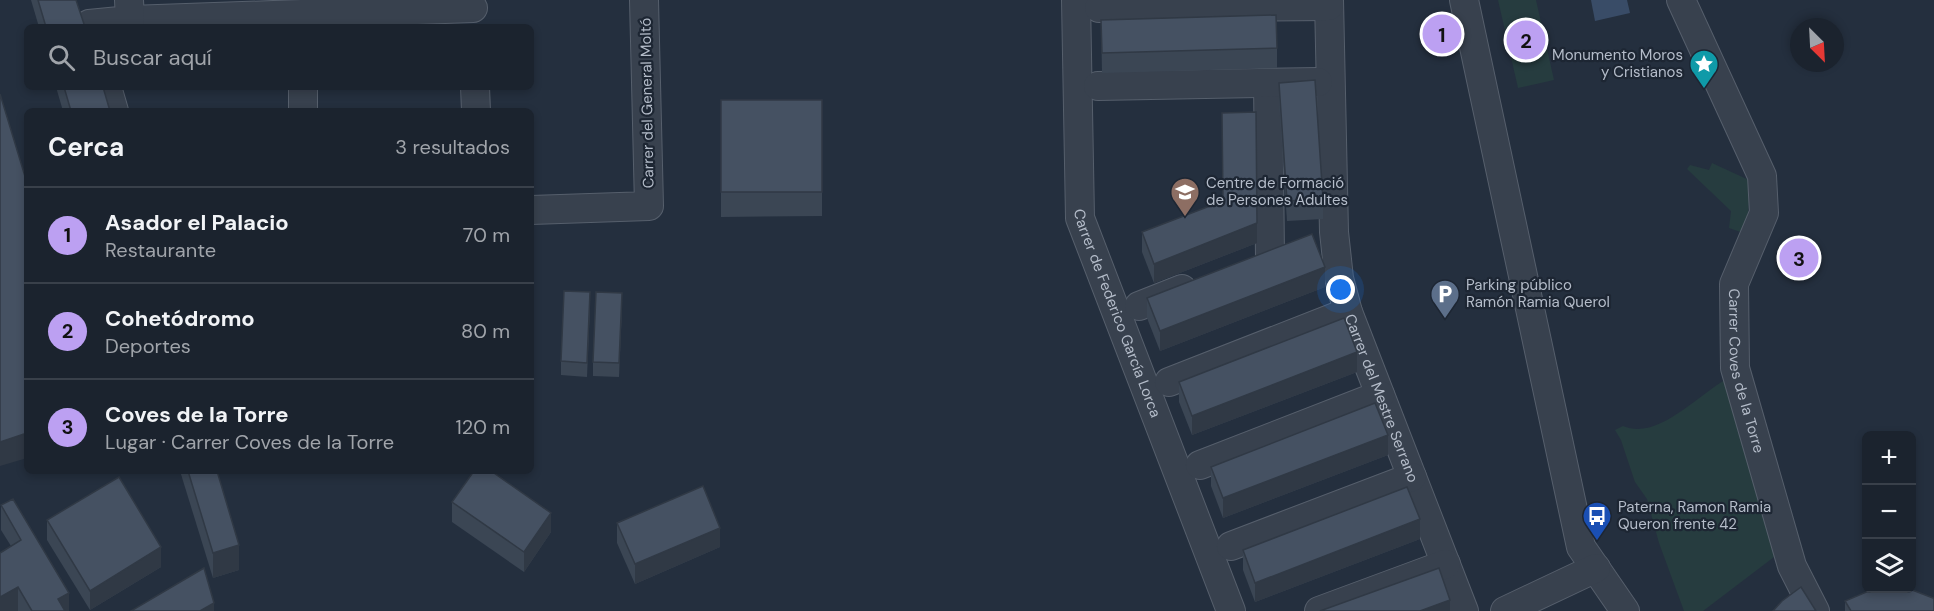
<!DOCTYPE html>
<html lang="es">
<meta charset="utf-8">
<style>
:root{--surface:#1b232e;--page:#242b36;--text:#f1f3f6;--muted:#a0a4aa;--line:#39404a;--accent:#bca0f2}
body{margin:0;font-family:"DM Sans",sans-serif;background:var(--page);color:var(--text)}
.controls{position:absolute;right:18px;bottom:18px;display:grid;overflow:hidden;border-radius:9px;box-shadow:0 3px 9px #0003}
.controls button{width:54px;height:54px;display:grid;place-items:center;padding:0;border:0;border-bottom:2px solid var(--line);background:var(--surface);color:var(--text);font:30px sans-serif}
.compass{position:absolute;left:1790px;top:18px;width:54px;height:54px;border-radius:50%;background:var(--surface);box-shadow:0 3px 9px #0003;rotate:156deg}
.you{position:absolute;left:1341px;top:290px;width:21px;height:21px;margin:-15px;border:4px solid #fff;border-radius:50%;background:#1a73e8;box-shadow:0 0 0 9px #1a73e833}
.badge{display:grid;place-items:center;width:39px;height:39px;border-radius:50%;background:var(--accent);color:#111;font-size:20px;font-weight:700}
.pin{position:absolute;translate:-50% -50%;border:3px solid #fff;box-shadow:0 2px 6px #0006}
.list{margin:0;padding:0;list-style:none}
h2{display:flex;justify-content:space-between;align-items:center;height:78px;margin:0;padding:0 24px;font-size:26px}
h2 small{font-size:20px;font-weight:400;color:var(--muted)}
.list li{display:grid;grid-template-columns:39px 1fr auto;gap:18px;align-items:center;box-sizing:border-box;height:96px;padding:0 24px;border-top:2px solid var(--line)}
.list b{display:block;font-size:22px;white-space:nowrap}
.list p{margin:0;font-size:20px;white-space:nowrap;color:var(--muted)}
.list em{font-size:20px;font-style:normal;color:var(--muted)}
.icon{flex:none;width:33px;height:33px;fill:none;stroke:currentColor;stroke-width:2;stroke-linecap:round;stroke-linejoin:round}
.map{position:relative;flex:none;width:1934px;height:611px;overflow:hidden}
.search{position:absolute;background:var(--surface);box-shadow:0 3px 9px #0003;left:24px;top:24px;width:510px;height:66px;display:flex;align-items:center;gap:15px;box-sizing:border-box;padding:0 21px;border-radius:9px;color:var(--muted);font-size:22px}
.panel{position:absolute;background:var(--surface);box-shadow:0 3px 9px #0003;left:24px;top:108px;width:510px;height:366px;border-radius:9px}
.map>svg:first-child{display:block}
</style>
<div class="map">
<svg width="1934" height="611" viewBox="0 0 1934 611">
<rect width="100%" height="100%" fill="#242f3e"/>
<g fill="#263c3f">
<polygon points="1498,0 1536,0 1554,80 1518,88"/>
<polygon points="1712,163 1751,181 1746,234 1729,228 1731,211 1687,169 1690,165 1709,170"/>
<path d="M 1727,379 L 1763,503 L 1759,506 L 1777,552 L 1774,557 L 1703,611 L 1684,611 L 1659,543 L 1647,499 L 1635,482 L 1621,440 L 1615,430 L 1623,426 C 1658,441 1697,395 1727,379 Z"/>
</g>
<polygon fill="#394c67" points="1591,0 1627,0 1630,13 1595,21"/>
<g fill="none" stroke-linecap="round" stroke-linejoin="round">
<g stroke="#565f6c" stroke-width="30">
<g id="street">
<path id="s1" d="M 1076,0 L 1080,218 L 1231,611"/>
<path id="s2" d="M 1329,0 L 1334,232 L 1339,278 L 1348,312 L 1464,611"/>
<polyline points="1464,0 1581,547 1625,611"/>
<path id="s3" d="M 1681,0 L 1762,176 L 1764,213 L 1734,284 L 1735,368 L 1792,566 L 1815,611"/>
<polyline points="1099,8 1329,6"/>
<polyline points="130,20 473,8"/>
<polyline points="90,27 89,24 130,20 129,0"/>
<polyline points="1268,83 1270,256"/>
<polyline points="1098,86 1318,82"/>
<polyline points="107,87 114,111"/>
<polyline points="303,87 303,111"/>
<polyline points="475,87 476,111"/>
<polyline points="531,210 649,206 644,0"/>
<polyline points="1139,306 1182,289"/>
<polyline points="1169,382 1348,312"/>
<polyline points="1200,465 1380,395"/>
<polyline points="1231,546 1412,477"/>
<polyline points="1319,611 1446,564"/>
<polyline points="1505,611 1596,568"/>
</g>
</g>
<use href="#street" stroke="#38414e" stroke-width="28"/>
</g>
<g fill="#3b4654">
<polygon points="31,0 76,0 85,27 39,27"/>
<polygon points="1101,20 1277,48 1277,68 1102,73"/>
<polygon points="1279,83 1323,199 1323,219 1287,221 1279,102"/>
<polygon points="56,87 103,87 110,111 63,111"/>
<polygon points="721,100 822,100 822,216 721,217"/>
<polygon points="1142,232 1257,243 1154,283 1142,252"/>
<polygon points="1325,287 1160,351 1147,318 1147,298"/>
<polygon points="590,306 587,377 561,375 561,361"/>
<polygon points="622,307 619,377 593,376 593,362"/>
<polygon points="1357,372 1192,435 1179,402 1179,382"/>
<polygon points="1388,455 1223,518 1211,486 1211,467"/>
<polygon points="180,471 217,471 239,570 213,578"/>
<polygon points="452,502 551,532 524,572 452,522"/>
<polygon points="1,505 69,611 0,611 11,546 1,530"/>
<polygon points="47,520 161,567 90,610 47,540"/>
<polygon points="617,523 720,547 635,584 617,543"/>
<polygon points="1420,539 1255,602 1243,570 1243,550"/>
<polygon points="1845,601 1934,611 1845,611"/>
</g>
<g fill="#303945">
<polygon points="1257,223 1257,243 1154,283 1154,264"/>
<polygon points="1325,267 1325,287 1160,351 1160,331"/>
<polygon points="622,293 622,307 619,377 619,363"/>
<polygon points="1357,352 1357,372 1192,435 1192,416"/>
<polygon points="27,433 27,458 0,466 0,442"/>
<polygon points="1388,435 1388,455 1223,518 1223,498"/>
<polygon points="551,513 551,532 524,572 524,552"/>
<polygon points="1420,519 1420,539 1255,602 1255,583"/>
<polygon points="720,528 720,547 635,584 635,564"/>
<polygon points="239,545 239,570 213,578 213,553"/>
<polygon points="161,547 161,567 90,610 90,591"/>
<polygon points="18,587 18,611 0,611 0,597"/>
<polygon points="69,593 69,611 58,611 58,599"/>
<polygon points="1450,600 1450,611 1420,611"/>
<polygon points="214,603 214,611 200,611"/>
</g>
<g fill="#455162" stroke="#303945" stroke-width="1.5">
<polygon points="38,0 76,0 85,27 46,27"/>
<polygon points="1276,15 1277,48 1102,53 1101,20"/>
<polygon points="1315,80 1323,199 1287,201 1279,83"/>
<polygon points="64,87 103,87 110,111 71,111"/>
<polygon points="0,94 27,183 27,433 0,442"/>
<rect x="721" y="100" width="101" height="92"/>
<polygon points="1256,112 1257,223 1154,264 1142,232 1223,201 1222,113"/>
<polygon points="1312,234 1325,267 1160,331 1147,298"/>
<polygon points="564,291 590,292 587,363 561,361"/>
<polygon points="596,292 622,293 619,363 593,362"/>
<polygon points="1344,318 1357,352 1192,416 1179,382"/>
<polygon points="1375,403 1388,435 1223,498 1211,467"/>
<polygon points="188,471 217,471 239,545 213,553"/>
<polygon points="474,471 491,471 551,513 524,552 452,502"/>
<polygon points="119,477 161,547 90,591 47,520"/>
<polygon points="703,486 720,528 635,564 617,523"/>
<polygon points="1407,487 1420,519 1255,583 1243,550"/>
<polygon points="13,499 69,593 58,599 65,611 32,611 18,587 0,597 0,553 21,540 1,505"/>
<polygon points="204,568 214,603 200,611 131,611"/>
<polygon points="1439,568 1450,600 1420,611 1320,611"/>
<polygon points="1801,587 1816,611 1773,611 1782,601"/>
<polygon points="1895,588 1907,588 1933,598 1934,599 1934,611 1851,611 1845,601 1871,590"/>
</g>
<defs>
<g id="sight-pin" transform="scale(1.5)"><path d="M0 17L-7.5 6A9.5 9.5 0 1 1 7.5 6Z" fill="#0f9aa8" stroke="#1d2633"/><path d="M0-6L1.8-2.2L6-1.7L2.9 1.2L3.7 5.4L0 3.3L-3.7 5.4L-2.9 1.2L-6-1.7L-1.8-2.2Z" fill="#fff"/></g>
<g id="school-pin" transform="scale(1.5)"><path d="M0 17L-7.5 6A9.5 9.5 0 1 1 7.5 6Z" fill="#8d6e63" stroke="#1d2633"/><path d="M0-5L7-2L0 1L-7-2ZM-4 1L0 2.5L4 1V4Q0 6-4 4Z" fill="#fff"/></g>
<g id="parking-pin" transform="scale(1.5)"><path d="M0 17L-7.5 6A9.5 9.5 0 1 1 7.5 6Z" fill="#5c6f8a" stroke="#1d2633"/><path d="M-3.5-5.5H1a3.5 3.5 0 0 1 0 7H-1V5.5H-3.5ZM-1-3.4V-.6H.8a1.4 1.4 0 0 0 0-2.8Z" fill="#fff"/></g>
<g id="bus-pin" transform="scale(1.5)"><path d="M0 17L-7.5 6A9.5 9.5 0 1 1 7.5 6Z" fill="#1a4fb4" stroke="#1d2633"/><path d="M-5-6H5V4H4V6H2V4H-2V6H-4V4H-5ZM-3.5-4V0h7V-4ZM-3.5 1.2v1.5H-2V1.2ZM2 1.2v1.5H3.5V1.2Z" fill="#fff"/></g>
</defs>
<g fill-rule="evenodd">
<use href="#sight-pin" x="1704" y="64"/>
<use href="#school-pin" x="1185" y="192"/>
<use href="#parking-pin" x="1445" y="294"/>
<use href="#bus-pin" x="1597" y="516"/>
</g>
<g text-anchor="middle" stroke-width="4.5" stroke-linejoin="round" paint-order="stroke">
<g font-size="15" fill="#b4bcc9" stroke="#1d2633" text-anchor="start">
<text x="1683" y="60" text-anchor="end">Monumento Moros<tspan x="1683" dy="17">y Cristianos</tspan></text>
<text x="1206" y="188">Centre de Formació<tspan x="1206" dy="17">de Persones Adultes</tspan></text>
<text x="1466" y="290">Parking público<tspan x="1466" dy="17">Ramón Ramia Querol</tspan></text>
<text x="1618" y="512">Paterna, Ramon Ramia<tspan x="1618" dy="17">Queron frente 42</tspan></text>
</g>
<g font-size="15" fill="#b4bcc9" stroke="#1d2633">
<text transform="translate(647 103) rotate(-91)" y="5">Carrer del General Moltó</text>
<text dy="5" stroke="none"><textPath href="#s1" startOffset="320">Carrer de Federico García Lorca</textPath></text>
<text dy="5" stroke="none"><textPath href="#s3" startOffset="396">Carrer Coves de la Torre</textPath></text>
<text dy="5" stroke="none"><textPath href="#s2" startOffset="406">Carrer del Mestre Serrano</textPath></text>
</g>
</g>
</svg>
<div class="controls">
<button>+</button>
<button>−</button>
<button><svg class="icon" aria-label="layers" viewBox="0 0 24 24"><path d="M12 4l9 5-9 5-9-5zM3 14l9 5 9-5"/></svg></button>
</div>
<svg class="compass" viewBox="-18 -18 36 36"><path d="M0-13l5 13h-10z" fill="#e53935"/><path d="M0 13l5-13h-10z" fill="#a0a4aa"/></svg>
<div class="you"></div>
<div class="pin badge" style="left:1442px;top:34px">1</div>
<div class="pin badge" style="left:1526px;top:40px">2</div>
<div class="pin badge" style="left:1799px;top:258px">3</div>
<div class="search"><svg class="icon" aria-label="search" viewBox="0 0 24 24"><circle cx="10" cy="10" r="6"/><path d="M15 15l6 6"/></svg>Buscar aquí</div>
<section class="panel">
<h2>Cerca<small>3 resultados</small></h2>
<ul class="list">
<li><span class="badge">1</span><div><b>Asador el Palacio</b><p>Restaurante</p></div><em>70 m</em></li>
<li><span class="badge">2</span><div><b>Cohetódromo</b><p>Deportes</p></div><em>80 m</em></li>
<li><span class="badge">3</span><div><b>Coves de la Torre</b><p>Lugar · Carrer Coves de la Torre</p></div><em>120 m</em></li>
</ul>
</section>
</div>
